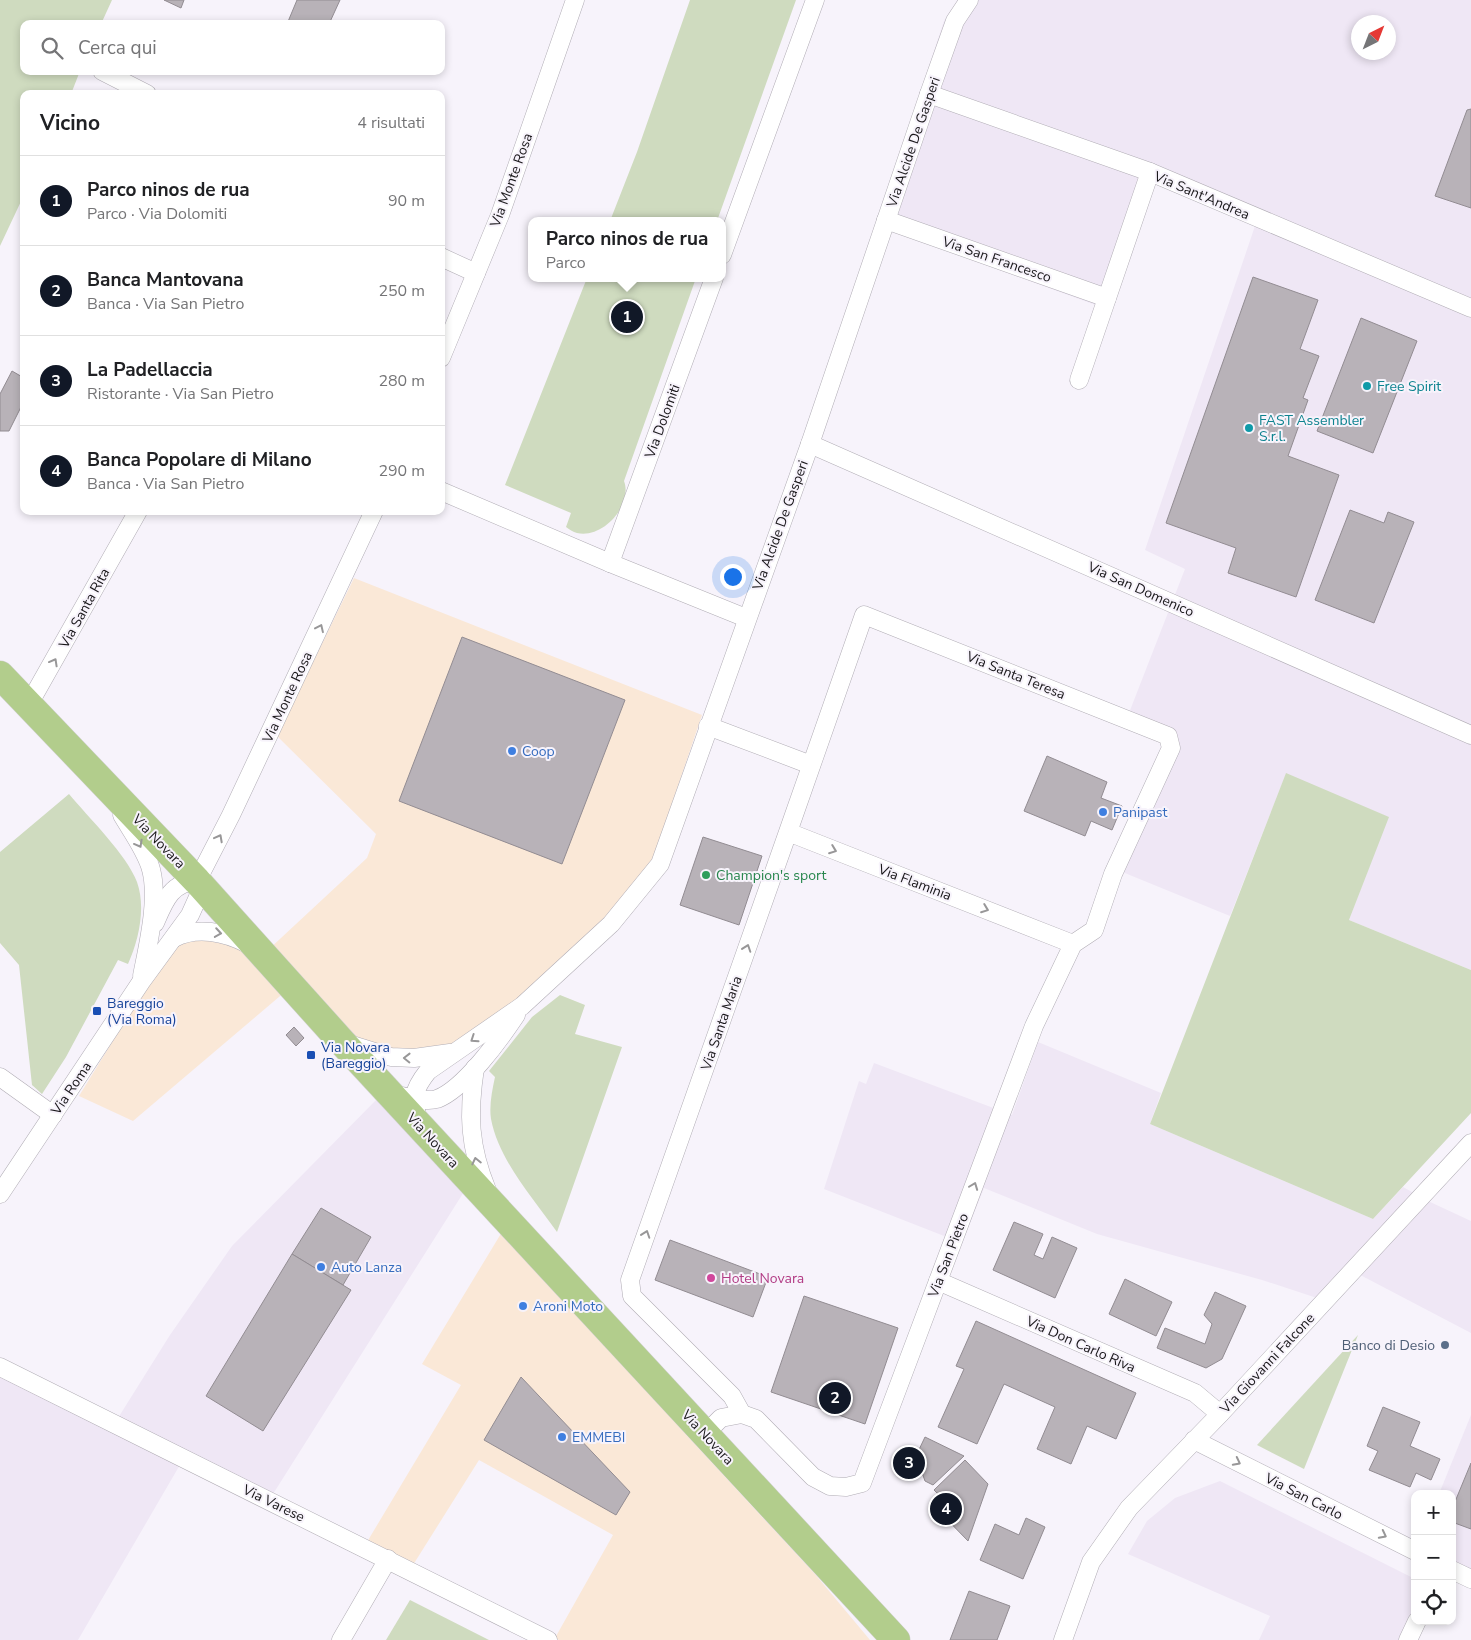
<!DOCTYPE html>
<html lang="it">
<meta charset="utf-8">
<style>
:root{--surface:#fff;--page:#f6f6f6;--text:#202124;--muted:#757577;--line:#e0e0e0;--accent:#111827}
body{margin:0;font-family:"Nunito Sans",sans-serif;background:var(--page);color:var(--text)}
.controls{position:absolute;right:15px;bottom:15px;display:grid;overflow:hidden;border-radius:10px;box-shadow:0 2px 8px #0003}
.controls button{width:45px;height:45px;display:grid;place-items:center;padding:0;border:0;border-bottom:1px solid var(--line);background:var(--surface);color:var(--text);font:25px sans-serif}
.compass{position:absolute;left:1351px;top:15px;width:45px;height:45px;border-radius:50%;background:var(--surface);box-shadow:0 2px 8px #0003;rotate:42deg}
.you{position:absolute;left:732px;top:576px;width:18px;height:18px;margin:-12px;border:4px solid #fff;border-radius:50%;background:#1a73e8;box-shadow:0 0 0 8px #1a73e833}
.badge{display:grid;place-items:center;width:32px;height:32px;border-radius:50%;background:var(--accent);color:#fff;font-size:16px;font-weight:700}
.pin{position:absolute;translate:-50% -50%;border:2px solid #fff;box-shadow:0 1px 5px #0006}
.popup{position:absolute;left:528px;top:217px;width:198px;height:65px;box-sizing:border-box;display:grid;place-content:center;border-radius:10px;background:var(--surface);filter:drop-shadow(0 1px 4px #0005);font-size:16px;white-space:nowrap;color:var(--muted)}
.popup b{font-size:19px;color:var(--text)}
.popup::after{content:'';position:absolute;left:50%;top:100%;margin-left:-10px;border:10px solid transparent;border-top-color:var(--surface)}
.list{margin:0;padding:0;list-style:none}
h2{display:flex;justify-content:space-between;align-items:center;height:65px;margin:0;padding:0 20px;font-size:21px}
h2 small{font-size:16px;font-weight:400;color:var(--muted)}
.list li{display:grid;grid-template-columns:32px 1fr auto;gap:15px;align-items:center;box-sizing:border-box;height:90px;padding:0 20px;border-top:1px solid var(--line)}
.list b{display:block;font-size:19px;white-space:nowrap}
.list p{margin:0;font-size:16px;white-space:nowrap;color:var(--muted)}
.list em{font-size:16px;font-style:normal;color:var(--muted)}
.icon{flex:none;width:28px;height:28px;fill:none;stroke:currentColor;stroke-width:2;stroke-linecap:round;stroke-linejoin:round}
.map{position:relative;flex:none;width:1471px;height:1640px;overflow:hidden}
.search{position:absolute;background:var(--surface);box-shadow:0 2px 8px #0003;left:20px;top:20px;width:425px;height:55px;display:flex;align-items:center;gap:12px;box-sizing:border-box;padding:0 18px;border-radius:10px;color:var(--muted);font-size:19px}
.panel{position:absolute;background:var(--surface);box-shadow:0 2px 8px #0003;left:20px;top:90px;width:425px;height:425px;border-radius:10px}
.map>svg:first-child{display:block}
</style>
<div class="map">
<svg width="1471" height="1640" viewBox="0 0 1471 1640">
<rect width="100%" height="100%" fill="#f7f3fb"/>
<g fill="#fae8d7">
<polygon points="354,578 702,715 653,860 606,917 518,1001 455,1046 414,1053 343,1037 267,951 367,858 376,834 277,736"/>
<polygon points="202,940 231,945 254,956 286,991 133,1121 79,1096 146,987 181,943"/>
<polygon points="505,1227 599,1327 680,1428 814,1573 870,1640 559,1640 555,1638 613,1535 479,1460 413,1565 367,1542 461,1385 422,1364"/>
</g>
<g fill="#efe7f5" fill-rule="evenodd">
<path d="M 958,0 L 1471,0 L 1471,970 L 1349,920 L 1388,817 L 1286,774 L 1230,916 L 1115,869 L 1177,733 L 1129,713 L 1185,569 L 1145,550 L 1255,226 L 1155,183 L 1112,311 L 876,225 L 944,21 ZM 1358,22 L 1388,22 L 1388,52 L 1358,52 Z"/>
<polygon points="1038,1042 1161,1093 1150,1124 1373,1219 1403,1187 1428,1201 1471,1221 1471,1333 1345,1267 1317,1298 1262,1280 1097,1234 984,1188 962,1243 824,1189 859,1081 866,1084 874,1063 1012,1115"/>
<polygon points="380,1096 467,1187 273,1494 188,1451 78,1640 0,1640 0,1358 118,1418 170,1335 232,1246"/>
<polygon points="1471,1415 1471,1574 1452,1564 1452,1494 1439,1494"/>
<polygon points="1220,1481 1415,1579 1415,1605 1400,1640 1259,1640 1270,1616 1128,1554 1147,1521 1175,1498"/>
</g>
<g fill="#cfdbbf">
<polygon points="0,0 112,0 101,24 24,24 24,71 80,71 71,94 24,94 24,195 0,246"/>
<polygon points="690,0 796,0 717,221 610,221 637,152"/>
<path d="M 587,278 L 696,278 L 624,481 C 633,505 603,539 577,533 C 573,532 569,529 566,527 L 571,513 L 505,485 Z"/>
<polygon points="1286,773 1389,817 1349,920 1471,970 1471,1113 1373,1219 1150,1124"/>
<path d="M 69,794 C 88,817 127,855 137,882 C 146,907 139,940 128,964 L 118,960 L 66,1057 L 42,1094 L 32,1085 L 19,965 L 0,943 L 0,852 Z"/>
<path d="M 560,995 L 585,1005 L 575,1034 L 622,1047 L 557,1232 C 534,1199 499,1161 491,1119 C 489,1106 492,1091 495,1077 L 489,1071 L 532,1017 Z"/>
<polygon points="1358,1335 1304,1469 1257,1445"/>
<polygon points="410,1600 489,1640 386,1640"/>
</g>
<g fill="#b8b2b8" stroke="#928c92">
<polygon points="164,0 184,0 181,8"/>
<polygon points="297,0 340,0 329,24 287,24"/>
<polygon points="1471,109 1471,208 1435,196 1467,110"/>
<polygon points="1253,277 1318,300 1300,349 1319,356 1303,398 1308,400 1288,456 1339,475 1296,597 1228,573 1236,548 1166,523"/>
<polygon points="1361,318 1417,341 1373,453 1317,431"/>
<polygon points="12,371 24,378 24,401 9,431 0,431 0,394"/>
<polygon points="1350,510 1384,523 1388,512 1414,522 1374,623 1315,600"/>
<polygon points="462,637 625,700 562,864 399,801"/>
<polygon points="1047,756 1107,782 1101,798 1122,806 1112,830 1091,821 1085,836 1024,811"/>
<polygon points="703,837 762,856 739,925 680,905"/>
<polygon points="294,1027 304,1038 296,1046 286,1035"/>
<polygon points="321,1208 371,1237 343,1285 292,1254"/>
<polygon points="1014,1222 1043,1234 1034,1255 1043,1259 1052,1237 1077,1248 1055,1298 993,1270"/>
<polygon points="670,1240 768,1277 753,1317 655,1280"/>
<polygon points="292,1254 351,1290 263,1431 206,1396"/>
<polygon points="1125,1279 1172,1302 1156,1336 1109,1314"/>
<polygon points="1215,1292 1246,1306 1222,1359 1206,1368 1157,1348 1165,1328 1205,1344 1212,1324 1204,1315"/>
<polygon points="804,1296 898,1328 865,1424 771,1392"/>
<polygon points="976,1321 1136,1393 1116,1439 1087,1426 1071,1464 1037,1449 1055,1407 1004,1384 977,1444 938,1427 964,1369 956,1366"/>
<polygon points="521,1377 630,1492 616,1515 484,1440"/>
<polygon points="1383,1407 1420,1422 1410,1446 1440,1459 1431,1480 1416,1473 1410,1487 1369,1470 1378,1451 1367,1446"/>
<polygon points="925,1437 964,1456 933,1485 925,1481 916,1456"/>
<polygon points="965,1460 988,1484 968,1541 933,1505 941,1497 934,1490"/>
<polygon points="1471,1463 1471,1529 1452,1522 1452,1509"/>
<polygon points="1026,1518 1045,1527 1023,1579 980,1560 995,1524 1019,1535"/>
<polygon points="969,1591 1010,1606 997,1640 950,1640"/>
</g>
<g fill="none" stroke-linecap="round" stroke-linejoin="round">
<g stroke="#b1adb5" stroke-width="19">
<g id="minor">
<polyline points="102,71 147,94"/>
<polyline points="929,94 1150,172 1471,308"/>
<polyline points="886,220 1107,298 1150,172"/>
<polyline points="722,255 815,0"/>
<polyline points="441,257 476,273"/>
<polyline points="441,358 500,215 575,0"/>
<polyline points="1079,380 1107,298"/>
<polyline points="810,444 1471,735"/>
<polyline points="441,491 610,563 746,618"/>
<polyline points="610,563 714,278"/>
<polyline points="29,704 138,511"/>
<polyline points="708,726 811,765"/>
<path d="M 122,815 C 132,832 144,848 150,866 C 160,896 148,945 142,976"/>
<polyline points="788,832 1073,944 1034,1026 862,1483 846,1487 830,1486 813,1477 756,1419 742,1414 732,1396 632,1296 630,1280 788,832 864,615 1168,736 1171,748 1113,874 1094,930 1073,944"/>
<polyline points="197,881 231,815 374,511"/>
<path d="M 155,923 C 164,902 171,882 197,881"/>
<path d="M 174,938 C 197,926 225,932 248,944"/>
<polyline points="346,1043 391,1057 414,1058 450,1053"/>
<path d="M 475,1068 C 468,1114 469,1146 487,1190"/>
<polyline points="0,1077 53,1115"/>
<path d="M 402,1096 C 412,1098 427,1102 437,1099 C 464,1089 500,1039 516,1015"/>
<path d="M 418,1122 C 413,1097 412,1091 428,1071 L 522,1006 L 611,924 L 660,864 L 810,444 L 929,94 L 955,21 L 969,0"/>
<polyline points="0,1194 141,982 190,915 199,895 197,881"/>
<polyline points="938,1281 1195,1393 1220,1414"/>
<polyline points="0,1367 548,1640"/>
<polyline points="705,1434 721,1418 742,1414"/>
<polyline points="1194,1440 1415,1551"/>
<polyline points="1452,1570 1471,1579"/>
<polyline points="341,1640 388,1559"/>
<polyline points="1063,1640 1091,1562 1129,1508 1220,1414 1471,1143"/>
<polyline points="1408,1640 1417,1621"/>
</g>
</g>
<g stroke="#d1d1d1" stroke-width="29">
<polyline id="primary" points="0,675 197,881 341,1041 896,1640"/>
</g>
<use href="#minor" stroke="#fff" stroke-width="18"/>
<use href="#primary" stroke="#b2cd8c" stroke-width="28"/>
</g>
<defs><path id="oneway-chevron" d="M-2-3.5L2.5 0L-2 3.5" fill="none" stroke-width="1.6" stroke-linecap="round" stroke-linejoin="round" transform="scale(1.25)"/></defs>
<g stroke="#989798">
<use href="#oneway-chevron" transform="translate(320 628) rotate(-65)"/>
<use href="#oneway-chevron" transform="translate(54 662) rotate(-61)"/>
<use href="#oneway-chevron" transform="translate(219 838) rotate(-62)"/>
<use href="#oneway-chevron" transform="translate(139 844) rotate(61)"/>
<use href="#oneway-chevron" transform="translate(833 850) rotate(21)"/>
<use href="#oneway-chevron" transform="translate(985 909) rotate(21)"/>
<use href="#oneway-chevron" transform="translate(218 933) rotate(9)"/>
<use href="#oneway-chevron" transform="translate(747 948) rotate(-71)"/>
<use href="#oneway-chevron" transform="translate(474 1039) rotate(146)"/>
<use href="#oneway-chevron" transform="translate(407 1058) rotate(-179)"/>
<use href="#oneway-chevron" transform="translate(476 1161) rotate(-103)"/>
<use href="#oneway-chevron" transform="translate(974 1186) rotate(-69)"/>
<use href="#oneway-chevron" transform="translate(646 1234) rotate(-71)"/>
<use href="#oneway-chevron" transform="translate(1237 1462) rotate(27)"/>
<use href="#oneway-chevron" transform="translate(1383 1535) rotate(27)"/>
</g>
<g fill="#0f9aa8" stroke="#f7f3fb" stroke-width="2">
<circle cx="1367" cy="386" r="5"/>
<circle cx="1249" cy="428" r="5"/>
</g>
<g fill="#3f7fe0" stroke="#f7f3fb" stroke-width="2">
<circle cx="512" cy="751" r="5"/>
<circle cx="1103" cy="812" r="5"/>
<circle cx="321" cy="1267" r="5"/>
<circle cx="523" cy="1306" r="5"/>
<circle cx="562" cy="1437" r="5"/>
</g>
<circle fill="#2e9e5b" stroke="#f7f3fb" stroke-width="2" cx="706" cy="875" r="5"/>
<g fill="#1a4fb4" stroke="#f7f3fb" stroke-width="2">
<rect x="92" y="1006" width="10" height="10" rx="2.5"/>
<rect x="306" y="1050" width="10" height="10" rx="2.5"/>
</g>
<circle fill="#d1479c" stroke="#f7f3fb" stroke-width="2" cx="711" cy="1278" r="5"/>
<circle fill="#5c6f8a" stroke="#f7f3fb" stroke-width="2" cx="1445" cy="1345" r="5"/>
<g text-anchor="middle" stroke-width="4" stroke-linejoin="round" paint-order="stroke">
<g font-size="14" fill="#19171a" stroke="#f7f3fb">
<text transform="translate(913 142) rotate(-71)" y="5">Via Alcide De Gasperi</text>
<text transform="translate(511 180) rotate(-70)" y="5">Via Monte Rosa</text>
<text transform="translate(1202 195) rotate(23)" y="5">Via Sant'Andrea</text>
<text transform="translate(997 259) rotate(19)" y="5">Via San Francesco</text>
<text transform="translate(662 421) rotate(-70)" y="5">Via Dolomiti</text>
<text transform="translate(780 525) rotate(-70)" y="5">Via Alcide De Gasperi</text>
<text transform="translate(1141 589) rotate(24)" y="5">Via San Domenico</text>
<text transform="translate(84 608) rotate(-61)" y="5">Via Santa Rita</text>
<text transform="translate(1016 675) rotate(22)" y="5">Via Santa Teresa</text>
<text transform="translate(287 697) rotate(-65)" y="5">Via Monte Rosa</text>
<text transform="translate(159 841) rotate(46)" y="5">Via Novara</text>
<text transform="translate(915 882) rotate(21)" y="5">Via Flaminia</text>
<text transform="translate(721 1023) rotate(-71)" y="5">Via Santa Maria</text>
<text transform="translate(71 1088) rotate(-56)" y="5">Via Roma</text>
<text transform="translate(433 1140) rotate(47)" y="5">Via Novara</text>
<text transform="translate(948 1255) rotate(-69)" y="5">Via San Pietro</text>
<text transform="translate(1081 1344) rotate(24)" y="5">Via Don Carlo Riva</text>
<text transform="translate(1267 1363) rotate(-47)" y="5">Via Giovanni Falcone</text>
<text transform="translate(708 1437) rotate(47)" y="5">Via Novara</text>
<text transform="translate(1304 1496) rotate(27)" y="5">Via San Carlo</text>
<text transform="translate(274 1503) rotate(26)" y="5">Via Varese</text>
</g>
<g font-size="14" fill="#0d838f" stroke="#f7f3fb" text-anchor="start">
<text x="1377" y="391">Free Spirit</text>
<text x="1259" y="425">FAST Assembler<tspan x="1259" dy="16">S.r.l.</tspan></text>
</g>
<g font-size="14" fill="#366cbe" stroke="#f7f3fb" text-anchor="start">
<text x="522" y="756">Coop</text>
<text x="1113" y="817">Panipast</text>
<text x="331" y="1272">Auto Lanza</text>
<text x="533" y="1311">Aroni Moto</text>
<text x="572" y="1442">EMMEBI</text>
</g>
<g font-size="14" fill="#27864d" stroke="#f7f3fb" text-anchor="start">
<text x="716" y="880">Champion's sport</text>
</g>
<g font-size="14" fill="#164399" stroke="#f7f3fb" text-anchor="start">
<text x="107" y="1008">Bareggio<tspan x="107" dy="16">(Via Roma)</tspan></text>
<text x="321" y="1052">Via Novara<tspan x="321" dy="16">(Bareggio)</tspan></text>
</g>
<g font-size="14" fill="#b23c85" stroke="#f7f3fb" text-anchor="start">
<text x="721" y="1283">Hotel Novara</text>
</g>
<g font-size="14" fill="#4e5e75" stroke="#f7f3fb" text-anchor="end">
<text x="1435" y="1350">Banco di Desio</text>
</g>
</g>
</svg>
<div class="controls">
<button>+</button>
<button>−</button>
<button><svg class="icon" aria-label="locate" viewBox="0 0 24 24"><circle cx="12" cy="12" r="6"/><path d="M12 2v4M12 18v4M2 12h4M18 12h4"/></svg></button>
</div>
<svg class="compass" viewBox="-18 -18 36 36"><path d="M0-13l5 13h-10z" fill="#e53935"/><path d="M0 13l5-13h-10z" fill="#757577"/></svg>
<div class="you"></div>
<div class="pin badge" style="left:627px;top:317px">1</div>
<div class="popup"><b>Parco ninos de rua</b>Parco</div>
<div class="pin badge" style="left:835px;top:1398px">2</div>
<div class="pin badge" style="left:909px;top:1463px">3</div>
<div class="pin badge" style="left:946px;top:1509px">4</div>
<div class="search"><svg class="icon" aria-label="search" viewBox="0 0 24 24"><circle cx="10" cy="10" r="6"/><path d="M15 15l6 6"/></svg>Cerca qui</div>
<section class="panel">
<h2>Vicino<small>4 risultati</small></h2>
<ul class="list">
<li><span class="badge">1</span><div><b>Parco ninos de rua</b><p>Parco · Via Dolomiti</p></div><em>90 m</em></li>
<li><span class="badge">2</span><div><b>Banca Mantovana</b><p>Banca · Via San Pietro</p></div><em>250 m</em></li>
<li><span class="badge">3</span><div><b>La Padellaccia</b><p>Ristorante · Via San Pietro</p></div><em>280 m</em></li>
<li><span class="badge">4</span><div><b>Banca Popolare di Milano</b><p>Banca · Via San Pietro</p></div><em>290 m</em></li>
</ul>
</section>
</div>
